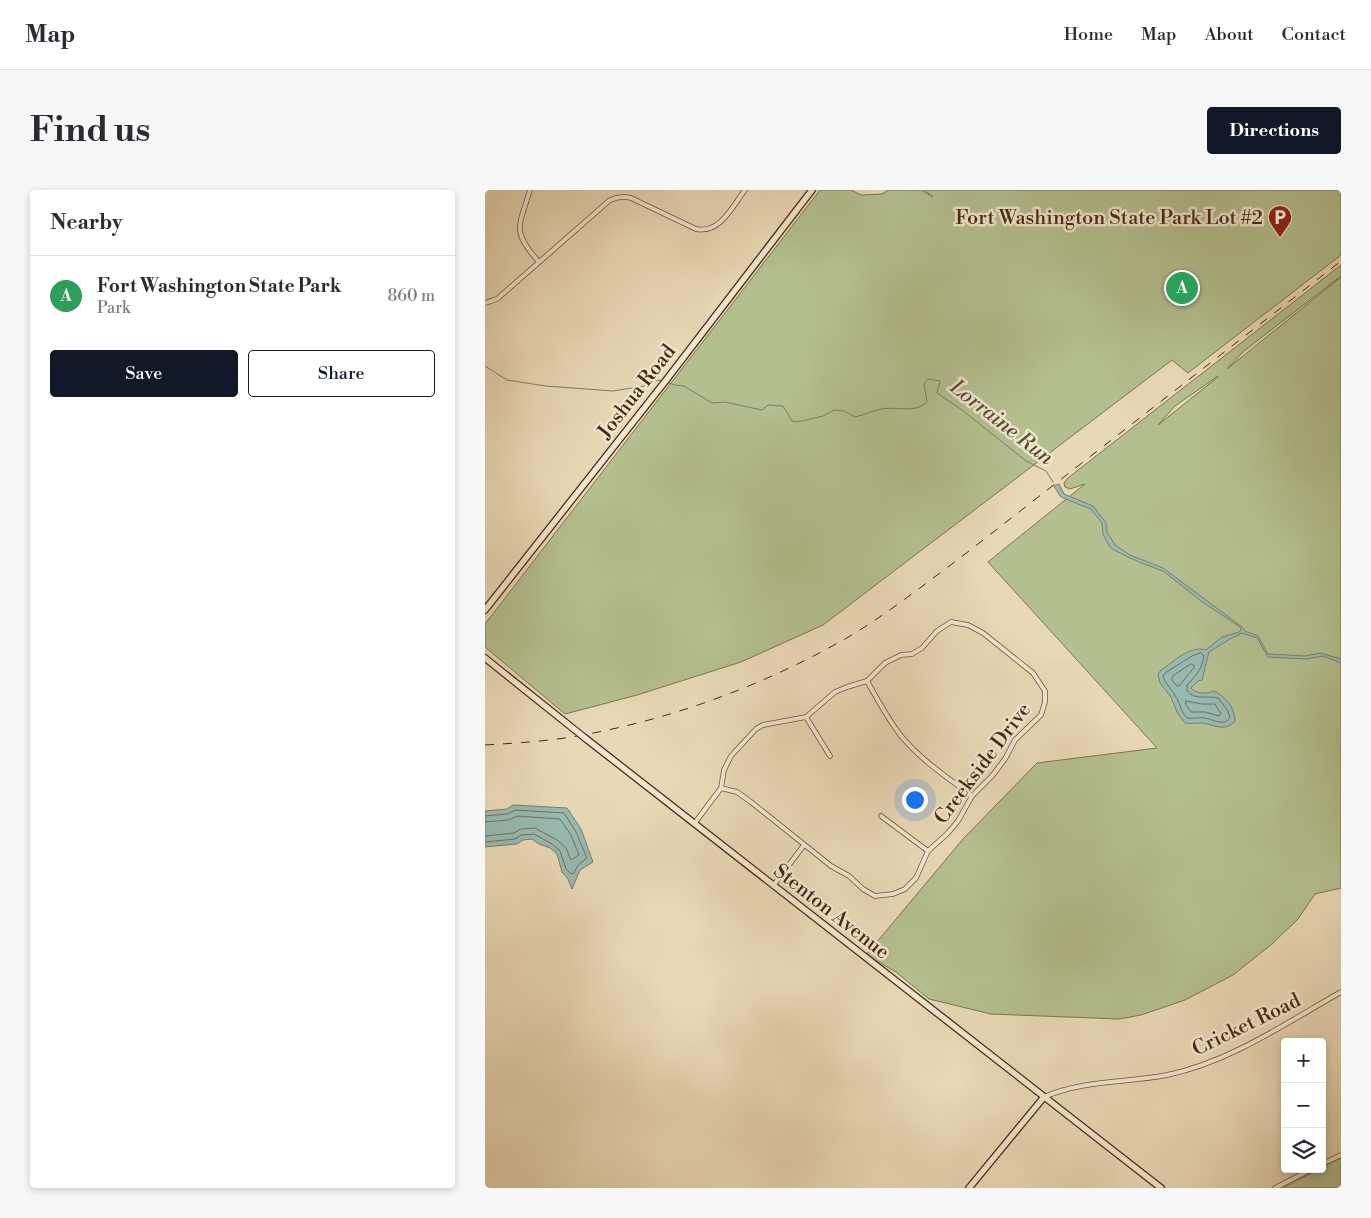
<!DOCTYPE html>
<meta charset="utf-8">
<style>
:root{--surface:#fff;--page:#f7f7f7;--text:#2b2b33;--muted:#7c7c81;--line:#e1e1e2;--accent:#111827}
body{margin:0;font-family:"Libre Bodoni",serif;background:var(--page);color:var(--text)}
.controls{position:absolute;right:15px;bottom:15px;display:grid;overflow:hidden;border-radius:5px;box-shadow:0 2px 8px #0003}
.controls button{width:45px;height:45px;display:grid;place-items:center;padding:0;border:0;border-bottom:1px solid var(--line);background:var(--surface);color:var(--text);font:25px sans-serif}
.you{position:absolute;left:429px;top:609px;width:18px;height:18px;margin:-12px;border:4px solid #fff;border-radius:50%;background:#1a73e8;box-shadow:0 0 0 8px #1a73e833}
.badge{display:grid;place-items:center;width:32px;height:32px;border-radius:50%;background:var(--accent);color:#fff;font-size:16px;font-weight:700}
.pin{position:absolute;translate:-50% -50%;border:2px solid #fff;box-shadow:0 1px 5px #0006}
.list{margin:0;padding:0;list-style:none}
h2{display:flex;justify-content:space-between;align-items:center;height:65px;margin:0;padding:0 20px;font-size:21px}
h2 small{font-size:16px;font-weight:400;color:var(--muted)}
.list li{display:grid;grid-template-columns:32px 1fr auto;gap:15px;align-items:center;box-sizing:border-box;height:80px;padding:0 20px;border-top:1px solid var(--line)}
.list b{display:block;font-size:19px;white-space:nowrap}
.list p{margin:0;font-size:16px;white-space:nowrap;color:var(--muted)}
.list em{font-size:16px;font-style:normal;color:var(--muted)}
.actions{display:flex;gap:10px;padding:15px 20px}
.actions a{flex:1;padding:11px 0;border:1px solid var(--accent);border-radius:5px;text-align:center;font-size:18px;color:var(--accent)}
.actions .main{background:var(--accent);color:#fff}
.icon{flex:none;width:28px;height:28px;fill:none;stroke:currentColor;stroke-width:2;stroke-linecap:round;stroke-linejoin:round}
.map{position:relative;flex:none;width:856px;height:998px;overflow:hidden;border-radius:5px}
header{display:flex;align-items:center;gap:30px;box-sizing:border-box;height:70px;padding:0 25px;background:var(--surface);border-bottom:1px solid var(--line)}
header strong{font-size:24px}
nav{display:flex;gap:28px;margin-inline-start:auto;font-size:18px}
.intro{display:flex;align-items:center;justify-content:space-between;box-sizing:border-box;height:120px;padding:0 30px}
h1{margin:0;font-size:35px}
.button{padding:12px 22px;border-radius:5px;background:var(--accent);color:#fff;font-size:18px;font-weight:700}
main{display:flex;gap:30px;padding:0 30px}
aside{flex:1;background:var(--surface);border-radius:5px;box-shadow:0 2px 8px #0003}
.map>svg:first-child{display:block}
</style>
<header>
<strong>Map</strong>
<nav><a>Home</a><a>Map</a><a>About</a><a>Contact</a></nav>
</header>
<div class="intro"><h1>Find us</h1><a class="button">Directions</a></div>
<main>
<aside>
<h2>Nearby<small></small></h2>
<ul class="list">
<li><span class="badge" style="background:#2e9e5b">A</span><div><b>Fort Washington State Park</b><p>Park</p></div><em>860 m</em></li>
</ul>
<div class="actions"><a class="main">Save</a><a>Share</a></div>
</aside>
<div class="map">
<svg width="856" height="998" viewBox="0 0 856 998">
<rect width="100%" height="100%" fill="#e9d8b5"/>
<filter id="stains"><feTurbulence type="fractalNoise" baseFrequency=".004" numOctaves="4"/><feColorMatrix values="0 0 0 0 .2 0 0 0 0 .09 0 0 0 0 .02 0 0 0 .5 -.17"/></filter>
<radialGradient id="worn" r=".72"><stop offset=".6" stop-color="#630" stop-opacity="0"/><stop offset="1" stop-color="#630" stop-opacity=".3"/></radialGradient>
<g fill="#b4bf8f" stroke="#7c744e" fill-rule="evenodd">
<polygon points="335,0 366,0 376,5 397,4 403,0 436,0 448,7 439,0 856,0 856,65 703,183 687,170 338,435 256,472 152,505 80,524 0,457 0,434"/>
<path d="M 856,75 L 856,86 L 759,161 L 742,179 L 856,87 L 856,698 L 830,704 L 813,729 L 787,754 L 748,785 L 700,810 L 656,825 L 634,829 L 506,824 L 444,809 L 411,782 L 381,765 L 478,649 L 552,573 L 672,558 L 503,372 L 600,294 L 585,299 L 580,297 L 579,293 L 583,288 ZM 733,186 L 733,187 L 673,235 L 690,216 Z"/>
<polygon points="856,968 856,998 798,998 834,979 837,979 837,977"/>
</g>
<g fill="#97b9af" stroke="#767f6e">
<path d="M 574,294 L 579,304 L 608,316 L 621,333 L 622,342 L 630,355 L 645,365 L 678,378 L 757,437 L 760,441 L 773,446 L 783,464 L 820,466 L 835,463 L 856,469 L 856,473 L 838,466 L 821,469 L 783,467 L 772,448 L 757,443 L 745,449 L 724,462 L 717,490 L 713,491 L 706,498 C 709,503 722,505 728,501 C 740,505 750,518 750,531 C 739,543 729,534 716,533 C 710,533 705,534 700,533 L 692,522 L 686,507 L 675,493 L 673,484 L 676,480 C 689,472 704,455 721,460 L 737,447 L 754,442 L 756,440 L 755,437 L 716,411 L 678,381 L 654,372 L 629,360 L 624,356 L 618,344 L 617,333 L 606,319 L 578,308 L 575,306 L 569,296 Z"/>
<polygon points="28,615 82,618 96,639 108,672 95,680 87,699 83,689 77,682 72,664 65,658 54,654 47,649 38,650 32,654 0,657 0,621 22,619"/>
</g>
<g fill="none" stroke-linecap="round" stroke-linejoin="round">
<g stroke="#6e715e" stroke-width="1">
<path d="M 716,463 L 719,466 C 716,481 712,484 702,495 L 702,501 C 711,511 723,505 733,508 L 743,521 L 745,528 C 737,537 729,529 719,528 C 713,527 708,529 702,528 C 696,522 695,514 691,507 C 687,499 680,494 678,486 L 680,483 L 707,466 Z"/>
<polygon points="706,474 710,476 695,495 692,496 687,490 687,487"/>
<polygon points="701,511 717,514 730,514 736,524 734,526 720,522 706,522 701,515"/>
<polyline points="0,626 23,624 30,620 79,623 91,642 102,668 93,675 89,683 86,684 81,679 75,661 67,654 49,644 36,645 30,649 0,652"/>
<polyline points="0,632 24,630 32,626 75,629 86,645 94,665 86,670 81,658 72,650 50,638 36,639 29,643 20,644 0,646"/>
</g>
<g stroke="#767f6e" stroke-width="1">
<polyline points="0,176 22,190 61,196 128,201 159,196 171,190 177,191"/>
<path d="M 181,192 L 190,195 L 199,196 L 227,213 L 240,212 L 277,220 L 283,215 L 298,216 L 307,231 L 312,232 L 338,226 L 349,220 L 359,221 L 370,227 C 379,225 387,221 396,219 C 412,216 429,224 442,212 L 439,194 L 443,189 L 455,191 L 452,203 L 477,220 L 541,271 L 561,281 L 568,292"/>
</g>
<g stroke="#6d5537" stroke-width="5.5">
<g id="street">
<path d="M 45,0 C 34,37 26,41 54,72"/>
<path d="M 0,113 L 12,109 L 125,10 C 132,7 138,6 146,8 L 211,39 C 235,44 247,17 260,0"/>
<path d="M 382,491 C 393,510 403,530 417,547 C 436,570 463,588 487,606"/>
<polyline points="321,527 345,566"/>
<polyline points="396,626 443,661"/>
<polyline points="209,634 236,598 239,580 246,566 271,539 278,535 321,527 350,502 362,497 382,491 400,473 416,465 427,464 437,458 452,441 466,432 483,435 498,443 548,483 560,501 560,512 556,525 530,550 520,569 507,586 487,606 473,631 463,643 443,661 431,688 420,699 408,704 390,706 378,699 364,686 346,676 266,612 252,602 236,598"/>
<polyline points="288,696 319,655"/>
<path d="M 559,907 C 598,890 641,893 682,885 C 745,872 801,833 856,802"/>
<polyline points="837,974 856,965"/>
<polyline points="790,998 827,979"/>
</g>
</g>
<g stroke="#44290d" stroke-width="8">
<g id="secondary">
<polyline points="0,420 182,189 327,0"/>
<polyline points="0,468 90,540"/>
<polyline points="100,548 676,998"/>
<polyline points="484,998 559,907"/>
</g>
</g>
<use href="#street" stroke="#f1e6cf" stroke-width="4"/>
<use href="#secondary" stroke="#f1e6cf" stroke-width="5.5"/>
<path stroke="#44290d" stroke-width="1" stroke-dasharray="9 9" stroke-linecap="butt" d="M 0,555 C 33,553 66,551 98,545 C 190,528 279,495 360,449 C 401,425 437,396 475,368 L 856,71"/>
<g stroke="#44290d" stroke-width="8" stroke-linecap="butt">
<polyline id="secondary-bridge" points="90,540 100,548"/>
</g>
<use href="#secondary-bridge" stroke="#f1e6cf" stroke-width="5.5"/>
</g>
<defs>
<g id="parking-pin" transform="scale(1.25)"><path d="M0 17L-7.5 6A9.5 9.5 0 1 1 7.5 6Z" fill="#8f2418" stroke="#f1e6cf"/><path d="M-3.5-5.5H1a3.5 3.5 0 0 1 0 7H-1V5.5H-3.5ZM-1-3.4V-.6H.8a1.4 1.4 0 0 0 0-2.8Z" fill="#fff"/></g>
</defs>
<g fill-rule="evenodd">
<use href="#parking-pin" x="795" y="27"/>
</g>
<g text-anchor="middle" stroke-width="5" stroke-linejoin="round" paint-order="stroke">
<g font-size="20" fill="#44290d" stroke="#f1e6cf" text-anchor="end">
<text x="778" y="34">Fort Washington State Park Lot #2</text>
</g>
<g font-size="20" fill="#44290d" stroke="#f1e6cf">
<text transform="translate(151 201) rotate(-52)" y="7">Joshua Road</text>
<text transform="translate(497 573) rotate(-53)" y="7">Creekside Drive</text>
<text transform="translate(347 721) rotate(38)" y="7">Stenton Avenue</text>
<text transform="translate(761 834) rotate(-26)" y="7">Cricket Road</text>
</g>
<g font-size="21" font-style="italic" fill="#594d36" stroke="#f1e6cf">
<text transform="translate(517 232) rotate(38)" y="7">Lorraine Run</text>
</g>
</g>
<rect width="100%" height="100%" filter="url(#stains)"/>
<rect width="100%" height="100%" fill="url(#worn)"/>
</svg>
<div class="controls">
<button>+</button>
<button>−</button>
<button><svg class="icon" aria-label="layers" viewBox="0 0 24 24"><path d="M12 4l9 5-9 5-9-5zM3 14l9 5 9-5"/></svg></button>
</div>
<div class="you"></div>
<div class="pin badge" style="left:697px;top:98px;background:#2e9e5b">A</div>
</div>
</main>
